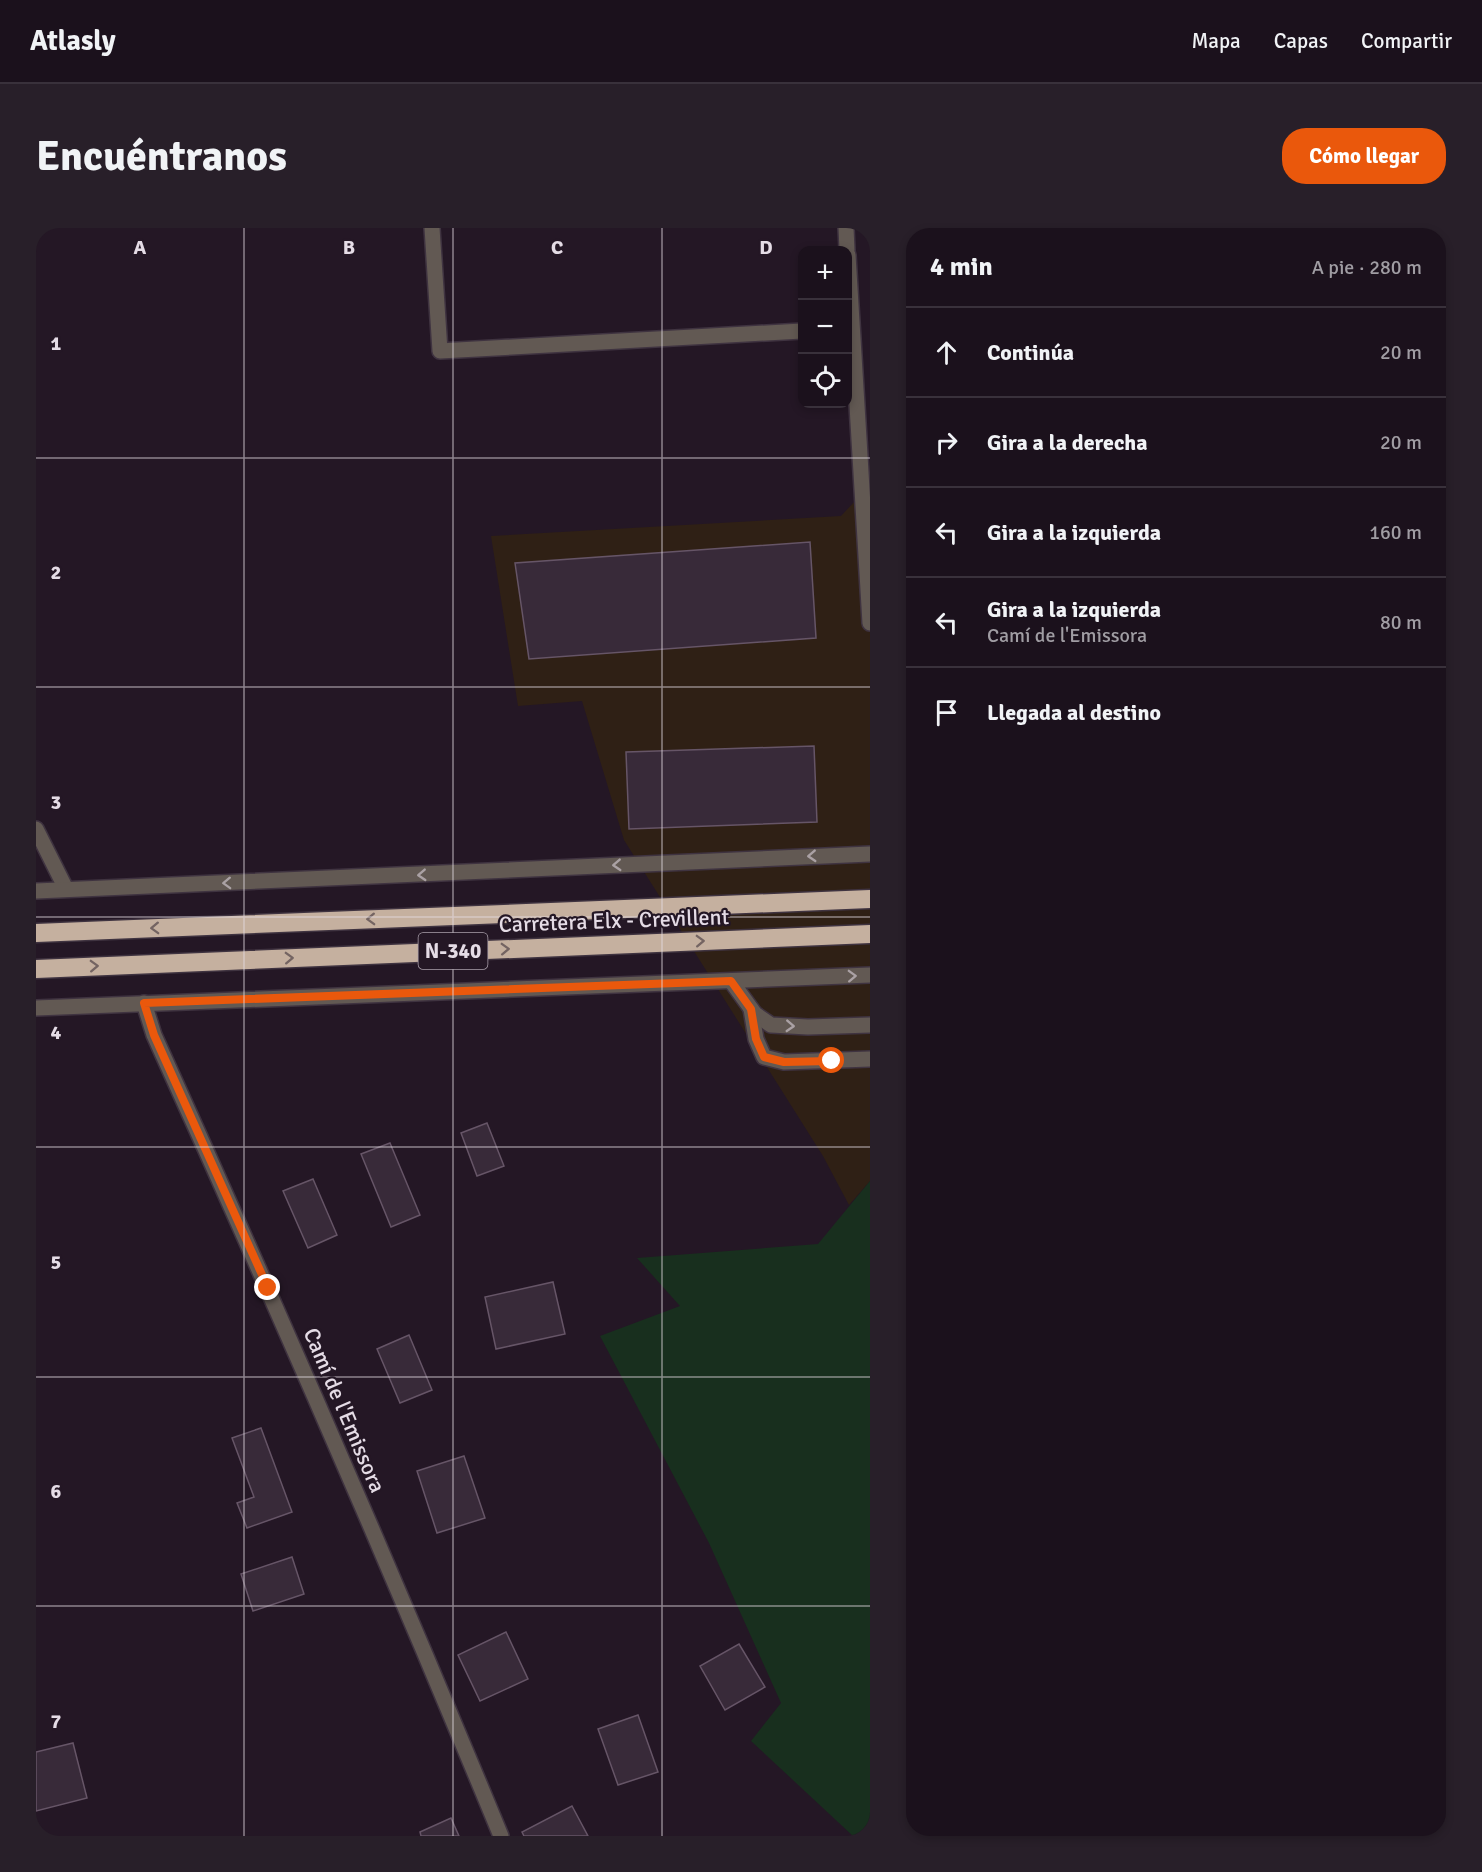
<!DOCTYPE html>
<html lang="es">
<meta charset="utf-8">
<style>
:root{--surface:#1b111c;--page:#281f29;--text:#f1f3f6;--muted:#a09da3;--line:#39313b;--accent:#ea580c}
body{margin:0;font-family:Signika,sans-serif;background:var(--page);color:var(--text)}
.controls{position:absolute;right:18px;top:18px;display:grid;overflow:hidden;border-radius:12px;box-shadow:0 3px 9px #0003}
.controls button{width:54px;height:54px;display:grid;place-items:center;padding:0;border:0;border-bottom:2px solid var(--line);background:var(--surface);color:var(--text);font:30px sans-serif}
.stop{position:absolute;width:18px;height:18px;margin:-14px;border:4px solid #ea580c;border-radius:50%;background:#fff}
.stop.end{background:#ea580c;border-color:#fff;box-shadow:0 2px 6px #0008}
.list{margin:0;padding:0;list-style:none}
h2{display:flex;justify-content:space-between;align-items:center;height:78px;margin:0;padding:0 24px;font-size:26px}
h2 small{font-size:20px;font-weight:400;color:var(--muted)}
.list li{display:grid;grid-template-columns:39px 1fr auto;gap:18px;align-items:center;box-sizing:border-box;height:90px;padding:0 24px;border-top:2px solid var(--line)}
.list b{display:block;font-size:22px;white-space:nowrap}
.list p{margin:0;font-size:20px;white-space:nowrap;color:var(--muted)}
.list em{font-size:20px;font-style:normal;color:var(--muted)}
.icon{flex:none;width:33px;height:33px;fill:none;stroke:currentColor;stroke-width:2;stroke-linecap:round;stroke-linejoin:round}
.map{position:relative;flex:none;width:834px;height:1608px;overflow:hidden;border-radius:24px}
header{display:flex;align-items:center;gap:36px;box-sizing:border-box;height:84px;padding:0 30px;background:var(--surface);border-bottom:2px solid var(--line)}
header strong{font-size:28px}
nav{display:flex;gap:33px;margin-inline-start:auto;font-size:21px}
.intro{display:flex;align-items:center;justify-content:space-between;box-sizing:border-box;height:144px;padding:0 36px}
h1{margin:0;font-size:42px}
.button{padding:15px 27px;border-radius:24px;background:var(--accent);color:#fff;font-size:21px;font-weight:700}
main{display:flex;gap:36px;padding:0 36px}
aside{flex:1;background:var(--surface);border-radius:24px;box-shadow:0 3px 9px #0003}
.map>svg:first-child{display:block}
</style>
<header>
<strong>Atlasly</strong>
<nav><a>Mapa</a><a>Capas</a><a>Compartir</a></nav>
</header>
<div class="intro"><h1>Encuéntranos</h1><a class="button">Cómo llegar</a></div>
<main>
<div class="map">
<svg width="834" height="1608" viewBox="0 0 834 1608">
<rect width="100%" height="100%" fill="#241725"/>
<polygon fill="#2f2015" points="834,257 834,953 813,977 787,928 588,612 546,473 482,478 455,308 805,288"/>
<polygon fill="#182f1e" points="834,953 834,1608 817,1608 715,1513 745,1475 673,1315 564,1108 644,1078 601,1030 782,1016"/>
<g fill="#382a39" stroke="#665567" stroke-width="1.5">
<polygon points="774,314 780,410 493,431 479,335"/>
<polygon points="778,518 781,594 593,601 590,524"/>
<polygon points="451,895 468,938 441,948 425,905"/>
<polygon points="354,915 384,987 355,999 325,926"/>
<polygon points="277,951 301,1007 272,1020 247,963"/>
<polygon points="517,1054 529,1106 460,1121 449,1069"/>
<polygon points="373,1107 396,1162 364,1175 341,1121"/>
<polygon points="225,1200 256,1284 211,1300 201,1275 218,1269 196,1210"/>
<polygon points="428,1228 449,1290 401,1305 381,1243"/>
<polygon points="256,1329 268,1366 217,1383 205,1346"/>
<polygon points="470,1404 492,1451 444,1473 422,1427"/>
<polygon points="703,1416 729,1459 689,1482 664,1438"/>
<polygon points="602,1487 622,1544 582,1557 562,1501"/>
<polygon points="37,1515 51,1570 0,1583 0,1524"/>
<polygon points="536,1578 552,1608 488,1608 486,1604"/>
<polygon points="415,1590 423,1608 385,1608 384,1604"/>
</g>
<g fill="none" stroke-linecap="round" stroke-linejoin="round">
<g stroke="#3f3340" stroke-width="18">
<g id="minor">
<polyline points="396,0 404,123 766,103"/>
<polyline points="810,0 811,22"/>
<polyline points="812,27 834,395"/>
<polyline points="0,601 30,661"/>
<polyline points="0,663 834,626"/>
<polyline points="695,753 719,786 735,797 772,799 834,797"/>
<path d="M 108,775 L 118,807 C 238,1072 354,1339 465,1608"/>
<polyline points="0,780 834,747"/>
<polyline points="715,781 720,811 728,829 748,834 834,831"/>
</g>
</g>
<g stroke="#3f3340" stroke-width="21">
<g id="highway">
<polyline points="0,705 834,671"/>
<polyline points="0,741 834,706"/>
</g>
</g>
<use href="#minor" stroke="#625953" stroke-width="15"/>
<use href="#highway" stroke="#c5b09f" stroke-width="18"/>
</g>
<defs><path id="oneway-chevron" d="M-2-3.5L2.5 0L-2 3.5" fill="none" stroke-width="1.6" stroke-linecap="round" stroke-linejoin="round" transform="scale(1.5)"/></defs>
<g stroke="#aaa1a4">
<use href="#oneway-chevron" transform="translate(776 628) rotate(177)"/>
<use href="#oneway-chevron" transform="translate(581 637) rotate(177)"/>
<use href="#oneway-chevron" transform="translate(386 647) rotate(177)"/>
<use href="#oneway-chevron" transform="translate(191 655) rotate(178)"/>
<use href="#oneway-chevron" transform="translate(816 748) rotate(-2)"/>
<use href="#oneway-chevron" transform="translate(754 798) rotate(3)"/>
</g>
<g stroke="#746462">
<use href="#oneway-chevron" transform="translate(335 691) rotate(178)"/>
<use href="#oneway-chevron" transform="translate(119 700) rotate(178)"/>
<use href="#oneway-chevron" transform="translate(664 713) rotate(-2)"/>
<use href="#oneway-chevron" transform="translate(469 721) rotate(-2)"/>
<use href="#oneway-chevron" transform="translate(253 730) rotate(-2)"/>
<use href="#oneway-chevron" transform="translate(58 738) rotate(-2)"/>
</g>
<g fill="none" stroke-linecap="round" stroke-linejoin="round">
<polyline stroke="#ea580c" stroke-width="8" points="232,1060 118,807 108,775 695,753 715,781 720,811 728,829 748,834 796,833"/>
</g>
<path fill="none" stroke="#e5dce6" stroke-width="1.5" stroke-opacity="0.55" d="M 208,0 L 208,1608M 417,0 L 417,1608M 626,0 L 626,1608M 0,230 L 834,230M 0,459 L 834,459M 0,689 L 834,689M 0,919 L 834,919M 0,1149 L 834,1149M 0,1378 L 834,1378"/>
<g text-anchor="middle" stroke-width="4.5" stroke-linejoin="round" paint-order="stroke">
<rect fill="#241725" stroke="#aba1ac" stroke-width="1.5" x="382.5" y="705" width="69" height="36" rx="4.5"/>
<g font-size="21" font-weight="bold" fill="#e5dce6">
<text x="417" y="730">N-340</text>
</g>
<g font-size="22" fill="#e5dce6" stroke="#241725">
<text transform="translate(578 692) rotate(-2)" y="8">Carretera Elx - Crevillent</text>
<text transform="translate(309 1182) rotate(67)" y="8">Camí de l'Emissora</text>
</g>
</g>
<g font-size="20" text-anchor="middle" font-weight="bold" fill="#e5dce6" stroke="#241725" stroke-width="4.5" stroke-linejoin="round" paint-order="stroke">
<text x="104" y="26">A</text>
<text x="313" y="26">B</text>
<text x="521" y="26">C</text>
<text x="730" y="26">D</text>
<text x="20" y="122">1</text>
<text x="20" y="351">2</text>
<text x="20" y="581">3</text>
<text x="20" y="811">4</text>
<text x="20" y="1041">5</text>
<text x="20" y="1270">6</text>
<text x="20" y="1500">7</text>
</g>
</svg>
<div class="controls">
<button>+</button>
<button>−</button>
<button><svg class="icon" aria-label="locate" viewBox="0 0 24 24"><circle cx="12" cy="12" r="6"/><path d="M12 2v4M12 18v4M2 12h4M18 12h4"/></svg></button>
</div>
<div class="stop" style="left:796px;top:833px"></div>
<div class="stop end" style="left:232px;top:1060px"></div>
</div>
<aside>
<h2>4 min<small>A pie · 280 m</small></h2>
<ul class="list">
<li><svg class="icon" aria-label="ahead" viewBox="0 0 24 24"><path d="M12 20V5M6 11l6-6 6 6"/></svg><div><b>Continúa</b></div><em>20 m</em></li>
<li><svg class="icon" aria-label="right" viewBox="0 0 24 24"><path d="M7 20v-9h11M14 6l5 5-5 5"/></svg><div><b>Gira a la derecha</b></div><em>20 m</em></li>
<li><svg class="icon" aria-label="left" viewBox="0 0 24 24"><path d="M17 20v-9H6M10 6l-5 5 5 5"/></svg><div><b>Gira a la izquierda</b></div><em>160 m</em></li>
<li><svg class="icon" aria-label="left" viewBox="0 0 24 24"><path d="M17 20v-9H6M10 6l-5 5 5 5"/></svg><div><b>Gira a la izquierda</b><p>Camí de l'Emissora</p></div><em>80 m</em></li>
<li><svg class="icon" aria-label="arrive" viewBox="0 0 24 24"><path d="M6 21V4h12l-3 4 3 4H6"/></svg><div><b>Llegada al destino</b></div></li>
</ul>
</aside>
</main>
